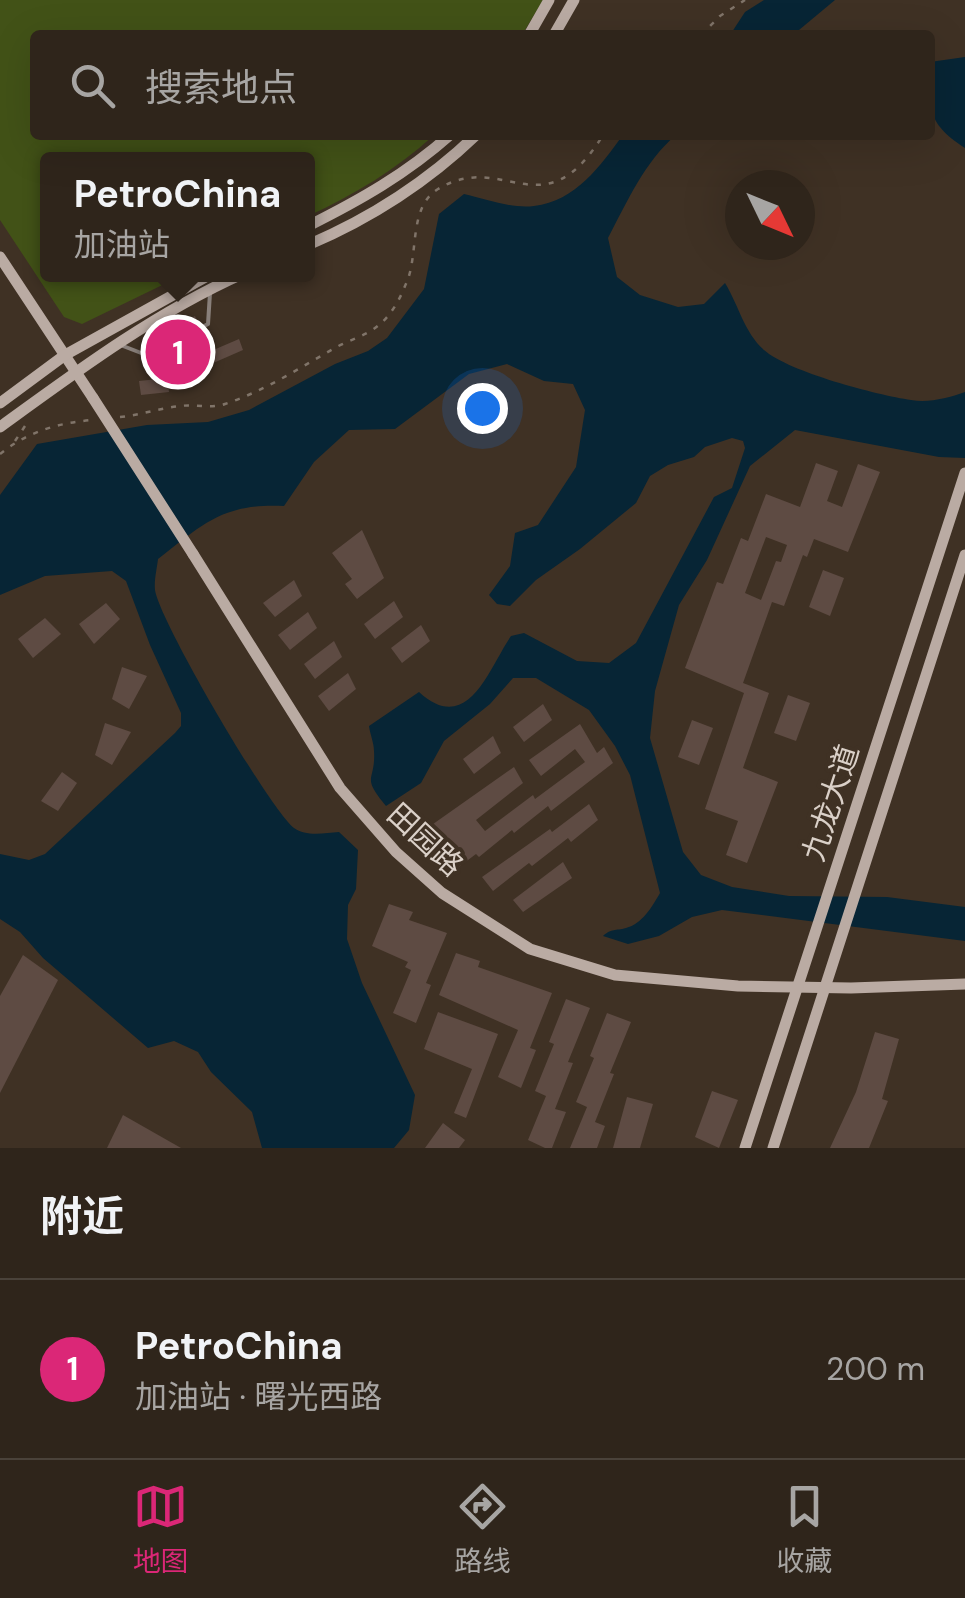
<!DOCTYPE html>
<html lang="zh">
<meta charset="utf-8">
<style>
:root{--surface:#2f251b;--page:#3b3128;--text:#f1f3f6;--muted:#a7a5a3;--line:#4a423a;--accent:#db2777}
body{margin:0;font-family:"DM Sans","Noto Sans SC",sans-serif;background:var(--page);color:var(--text)}
.compass{position:absolute;left:725px;top:170px;width:90px;height:90px;border-radius:50%;background:var(--surface);box-shadow:0 10px 40px #0002;rotate:133deg}
.you{position:absolute;left:482px;top:408px;width:35px;height:35px;margin:-25px;border:8px solid #fff;border-radius:50%;background:#1a73e8;box-shadow:0 0 0 15px #1a73e833}
.badge{display:grid;place-items:center;width:65px;height:65px;border-radius:50%;background:var(--accent);color:#fff;font-size:32px;font-weight:700}
.pin{position:absolute;translate:-50% -50%;border:5px solid #fff;box-shadow:0 2px 10px #0006}
.popup{position:absolute;left:40px;top:152px;width:275px;height:130px;box-sizing:border-box;display:grid;place-content:center;border-radius:10px;background:var(--surface);filter:drop-shadow(0 2px 8px #0005);font-size:32px;white-space:nowrap;color:var(--muted)}
.popup b{font-size:38px;color:var(--text)}
.popup::after{content:'';position:absolute;left:50%;top:100%;margin-left:-20px;border:20px solid transparent;border-top-color:var(--surface)}
.list{margin:0;padding:0;list-style:none}
h2{display:flex;justify-content:space-between;align-items:center;height:130px;margin:0;padding:0 40px;font-size:42px}
h2 small{font-size:32px;font-weight:400;color:var(--muted)}
.list li{display:grid;grid-template-columns:65px 1fr auto;gap:30px;align-items:center;box-sizing:border-box;height:180px;padding:0 40px;border-top:2px solid var(--line)}
.list b{display:block;font-size:38px;white-space:nowrap}
.list p{margin:0;font-size:32px;white-space:nowrap;color:var(--muted)}
.list em{font-size:32px;font-style:normal;color:var(--muted)}
.icon{flex:none;width:55px;height:55px;fill:none;stroke:currentColor;stroke-width:2;stroke-linecap:round;stroke-linejoin:round}
.map{position:relative;flex:none;width:965px;height:1148px;overflow:hidden}
.search{position:absolute;background:var(--surface);box-shadow:0 10px 40px #0002;left:30px;right:30px;top:30px;height:110px;display:flex;align-items:center;gap:25px;box-sizing:border-box;padding:0 35px;border-radius:10px;color:var(--muted);font-size:38px}
.sheet{height:310px;background:var(--surface)}
nav{display:flex;justify-content:space-around;align-items:center;box-sizing:border-box;height:140px;border-top:2px solid var(--line);background:var(--surface);font-size:28px;color:var(--muted)}
nav a{display:grid;justify-items:center;gap:5px}
nav .on{color:var(--accent)}
.map>svg:first-child{display:block}
</style>
<div class="map">
<svg width="965" height="1148" viewBox="0 0 965 1148">
<rect width="100%" height="100%" fill="#3f3124"/>
<path fill="#425217" d="M 0,0 L 543,0 L 522,35 L 35,35 L 35,135 L 434,135 C 397,169 354,195 308,216 L 308,160 L 48,160 L 48,274 L 183,275 L 82,324 L 64,317 L 0,220 Z"/>
<g fill="#072535">
<polygon points="764,0 835,0 793,35 730,35 745,12"/>
<path d="M 965,57 L 965,148 C 924,121 930,107 930,62 Z"/>
<path d="M 623,135 L 676,135 C 645,161 627,202 608,238 L 617,277 L 640,295 L 678,307 L 704,304 L 725,283 C 739,306 744,332 764,350 C 789,372 877,395 911,400 C 929,403 948,398 965,392 L 965,458 L 939,457 L 795,430 L 750,466 L 707,560 L 679,605 L 655,691 L 650,738 L 683,852 L 701,875 L 732,887 L 789,896 L 887,897 L 965,907 L 965,941 L 722,910 L 692,917 L 659,936 L 628,944 L 603,936 C 612,928 615,931 626,928 C 642,924 652,907 660,893 L 630,775 L 615,746 L 589,710 L 536,678 L 513,678 L 490,704 L 444,741 L 421,783 L 386,806 C 360,775 376,782 374,751 C 374,743 370,734 369,726 L 419,692 C 468,737 489,668 511,636 L 524,633 L 577,661 L 609,663 L 636,643 L 714,497 L 732,488 L 745,448 L 743,441 L 732,438 L 705,447 L 694,457 L 668,465 L 650,476 L 636,503 L 580,549 L 536,580 L 510,606 L 497,604 L 489,595 L 510,566 L 515,533 L 538,525 L 576,467 L 585,410 L 573,384 L 544,381 L 507,364 L 469,374 L 395,429 L 349,430 L 314,462 L 284,506 C 223,503 203,524 158,559 C 157,568 154,580 155,590 C 159,620 270,810 294,828 C 306,837 325,833 339,832 L 358,850 L 356,889 L 348,905 L 347,939 L 362,983 L 415,1095 L 409,1130 L 394,1148 L 262,1148 L 252,1112 L 211,1072 L 198,1052 L 174,1041 L 148,1048 L 43,958 L 20,932 L 0,919 L 0,854 L 29,860 L 45,854 L 175,733 L 181,726 L 181,713 L 150,645 L 126,581 L 112,571 L 45,576 L 0,595 L 0,495 L 37,444 L 147,425 L 208,422 L 249,410 L 335,364 L 368,351 L 387,338 L 424,289 L 439,214 L 464,194 C 485,199 513,209 534,206 C 576,201 600,166 623,135 Z"/>
</g>
<g fill="#5e4b43" fill-rule="evenodd">
<polygon points="195,316 198,323 165,341 161,331"/>
<polygon points="203,333 211,351 239,339 243,350 179,378 170,351"/>
<polygon points="167,378 169,392 141,395 139,381"/>
<path d="M 816,463 L 838,471 L 827,501 L 842,507 L 858,464 L 880,472 L 848,552 L 814,539 L 807,557 L 803,555 L 784,606 L 772,602 L 743,683 L 769,693 L 743,768 L 778,782 L 747,863 L 726,855 L 738,821 L 705,809 L 744,693 L 685,668 L 717,582 L 723,584 L 741,538 L 748,541 L 766,494 L 800,507 ZM 766,537 L 787,545 L 781,562 L 776,561 L 761,600 L 745,593 Z"/>
<polygon points="362,530 384,578 357,599 345,584 352,579 332,553"/>
<polygon points="823,570 844,578 830,616 809,607"/>
<polygon points="294,580 302,596 275,617 263,603"/>
<polygon points="394,601 403,617 375,639 364,624"/>
<polygon points="106,603 120,619 94,644 79,624"/>
<polygon points="308,612 317,628 290,650 278,635"/>
<polygon points="45,618 61,634 33,658 18,639"/>
<polygon points="421,625 430,641 402,663 391,648"/>
<polygon points="334,641 342,657 315,679 304,664"/>
<polygon points="122,667 147,676 129,709 112,699"/>
<polygon points="348,673 356,689 329,711 318,696"/>
<polygon points="788,695 810,703 796,741 774,733"/>
<polygon points="543,704 552,720 524,742 513,727"/>
<polygon points="692,720 713,728 699,765 678,757"/>
<polygon points="105,723 131,732 112,765 95,755"/>
<polygon points="580,724 597,753 604,747 613,763 551,811 548,806 514,833 512,830 479,857 476,854 456,869 426,829 514,767 523,783 476,820 485,831 533,795 535,799 585,762 575,749 541,776 529,760"/>
<polygon points="493,736 501,753 474,774 463,759"/>
<polygon points="62,772 77,783 58,811 41,801"/>
<polygon points="589,804 598,820 571,842 568,838 532,866 529,863 493,891 482,877 550,829 552,832"/>
<polygon points="563,862 572,878 523,912 513,900"/>
<polygon points="389,904 413,912 409,920 447,933 426,983 431,985 416,1023 393,1013 411,970 405,967 408,962 372,946"/>
<polygon points="456,953 480,961 478,967 552,993 530,1048 536,1050 521,1088 498,1077 518,1030 439,995"/>
<polygon points="23,955 58,980 0,1093 0,996"/>
<polygon points="566,999 590,1008 568,1062 573,1063 555,1109 566,1112 552,1148 545,1148 528,1140 546,1096 535,1091 554,1044 549,1042"/>
<polygon points="438,1012 498,1034 466,1118 454,1113 472,1069 424,1049"/>
<polygon points="607,1013 631,1022 610,1073 614,1074 595,1122 605,1126 597,1148 570,1148 587,1107 576,1102 594,1058 590,1056"/>
<polygon points="875,1032 899,1039 882,1099 888,1101 869,1148 830,1148 856,1092"/>
<polygon points="712,1091 738,1100 719,1148 695,1137"/>
<polygon points="627,1097 653,1104 640,1148 613,1148"/>
<polygon points="123,1115 181,1148 107,1148"/>
<polygon points="443,1123 465,1140 459,1148 425,1148"/>
</g>
<g fill="none" stroke-linecap="round" stroke-linejoin="round">
<g stroke="#807469" stroke-width="2.5" stroke-dasharray="5 8" stroke-linecap="butt">
<polyline points="701,35 720,16 745,0"/>
<path d="M 120,417 C 141,415 160,408 180,406 C 195,404 211,409 225,404 C 264,391 298,369 333,349 C 348,340 367,336 380,324 C 391,315 400,299 405,286 C 420,257 407,208 438,189 C 504,149 543,233 603,135"/>
<polyline points="15,441 29,420"/>
<path d="M 0,454 C 27,432 58,423 92,420"/>
</g>
<polyline stroke="#89807b" stroke-width="4" points="123,346 149,356 208,324 210,293"/>
<g stroke="#baaba3" stroke-width="11">
<polyline points="529,35 549,0"/>
<polyline points="554,35 574,0"/>
<path d="M 308,226 C 360,200 406,174 450,135"/>
<path d="M 308,245 C 369,219 428,181 476,135"/>
<polyline points="0,257 93,398"/>
<polyline points="0,403 65,355 211,274"/>
<path d="M 0,427 C 77,371 155,313 242,274"/>
<polyline points="193,554 340,788 396,852 442,893 530,949 615,975 738,986 851,988 965,984"/>
<polyline points="745,1148 965,473"/>
<polyline points="773,1148 965,555"/>
</g>
<polyline stroke="#baaba3" stroke-width="11" points="93,398 193,554"/>
</g>
<g text-anchor="middle" stroke-width="8" stroke-linejoin="round" paint-order="stroke">
<g font-size="30" fill="#dad0c8" stroke="#3f3124">
<text transform="translate(831 803) rotate(-72)" y="10">九龙大道</text>
<text transform="translate(425 840) rotate(43)" y="10">田园路</text>
</g>
</g>
</svg>
<svg class="compass" viewBox="-18 -18 36 36"><path d="M0-13l5 13h-10z" fill="#e53935"/><path d="M0 13l5-13h-10z" fill="#a7a5a3"/></svg>
<div class="you"></div>
<div class="pin badge" style="left:178px;top:352px">1</div>
<div class="popup"><b>PetroChina</b>加油站</div>
<div class="search"><svg class="icon" aria-label="search" viewBox="0 0 24 24"><circle cx="10" cy="10" r="6"/><path d="M15 15l6 6"/></svg>搜索地点</div>
</div>
<section class="sheet">
<h2>附近<small></small></h2>
<ul class="list">
<li><span class="badge">1</span><div><b>PetroChina</b><p>加油站 · 曙光西路</p></div><em>200 m</em></li>
</ul>
</section>
<nav>
<a class="on"><svg class="icon" aria-label="map" viewBox="0 0 24 24"><path d="M3 6l6-2 6 2 6-2v14l-6 2-6-2-6 2zM9 4v14M15 6v14"/></svg>地图</a>
<a><svg class="icon" aria-label="directions" viewBox="0 0 24 24"><path d="M12 3l9 9-9 9-9-9zM9 14v-3h6M13 9l2 2-2 2"/></svg>路线</a>
<a><svg class="icon" aria-label="saved" viewBox="0 0 24 24"><path d="M7 4h10v16l-5-4-5 4z"/></svg>收藏</a>
</nav>
